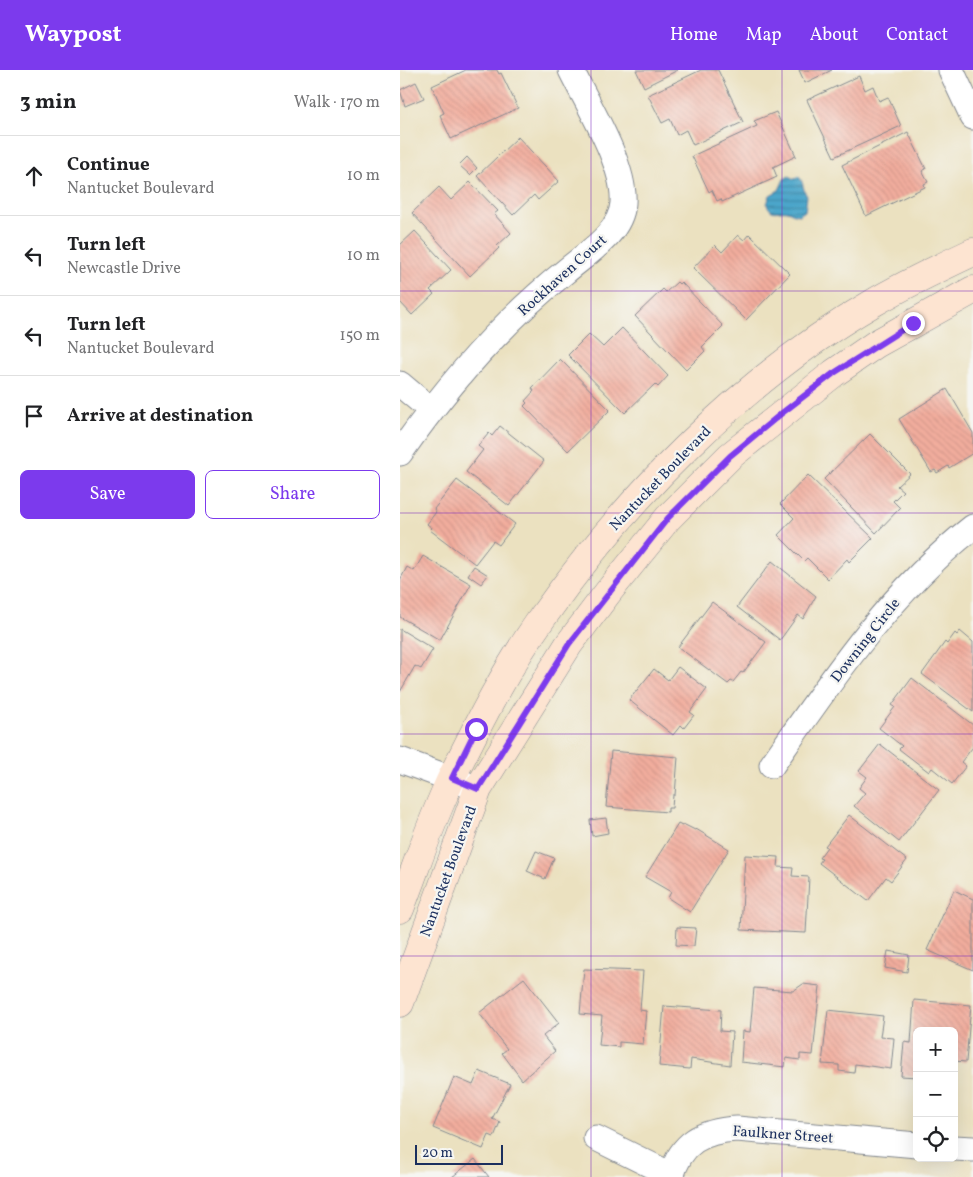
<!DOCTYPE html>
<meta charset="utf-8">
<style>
:root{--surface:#fff;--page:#f6f6f6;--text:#202124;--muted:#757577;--line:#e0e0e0;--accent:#7c3aed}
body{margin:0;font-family:Vollkorn,serif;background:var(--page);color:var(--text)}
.controls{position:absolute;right:15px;bottom:15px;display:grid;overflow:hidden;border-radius:8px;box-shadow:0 5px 20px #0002}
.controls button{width:45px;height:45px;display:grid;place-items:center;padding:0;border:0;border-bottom:1px solid var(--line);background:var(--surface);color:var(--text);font:25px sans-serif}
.scale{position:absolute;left:15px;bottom:12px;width:88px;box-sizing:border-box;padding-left:5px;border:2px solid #1b2f5e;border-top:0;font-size:14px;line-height:18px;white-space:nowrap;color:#1b2f5e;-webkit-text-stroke:4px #f6f6f2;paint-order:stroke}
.stop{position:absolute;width:15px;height:15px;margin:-11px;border:4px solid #7c3aed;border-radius:50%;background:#fff}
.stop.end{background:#7c3aed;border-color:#fff;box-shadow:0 1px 5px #0008}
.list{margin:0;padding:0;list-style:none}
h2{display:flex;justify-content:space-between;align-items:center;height:65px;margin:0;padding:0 20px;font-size:21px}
h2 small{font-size:16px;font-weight:400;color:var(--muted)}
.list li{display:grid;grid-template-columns:32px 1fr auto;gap:15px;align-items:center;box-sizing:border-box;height:80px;padding:0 20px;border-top:1px solid var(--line)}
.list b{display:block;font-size:19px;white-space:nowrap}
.list p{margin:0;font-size:16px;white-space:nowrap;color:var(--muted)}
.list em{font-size:16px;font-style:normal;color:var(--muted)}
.actions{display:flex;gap:10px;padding:15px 20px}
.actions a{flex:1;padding:11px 0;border:1px solid var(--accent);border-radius:8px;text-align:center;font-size:18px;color:var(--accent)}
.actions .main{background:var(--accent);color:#fff}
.icon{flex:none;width:28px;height:28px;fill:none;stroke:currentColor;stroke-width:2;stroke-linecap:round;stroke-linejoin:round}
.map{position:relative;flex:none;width:573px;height:1107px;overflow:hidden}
header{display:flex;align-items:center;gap:30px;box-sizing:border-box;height:70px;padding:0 25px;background:var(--accent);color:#fff}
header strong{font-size:24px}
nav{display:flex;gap:28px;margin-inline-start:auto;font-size:18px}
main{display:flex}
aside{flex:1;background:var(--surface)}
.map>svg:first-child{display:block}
</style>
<header>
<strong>Waypost</strong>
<nav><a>Home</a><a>Map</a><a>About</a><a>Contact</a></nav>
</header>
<main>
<aside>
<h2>3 min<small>Walk · 170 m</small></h2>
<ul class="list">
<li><svg class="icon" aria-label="ahead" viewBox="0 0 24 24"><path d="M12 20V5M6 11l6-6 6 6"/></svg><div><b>Continue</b><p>Nantucket Boulevard</p></div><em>10 m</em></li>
<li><svg class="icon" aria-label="left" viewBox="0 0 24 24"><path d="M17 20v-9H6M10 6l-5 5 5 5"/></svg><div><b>Turn left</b><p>Newcastle Drive</p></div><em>10 m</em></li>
<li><svg class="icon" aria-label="left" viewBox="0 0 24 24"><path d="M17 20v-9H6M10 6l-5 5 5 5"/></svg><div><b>Turn left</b><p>Nantucket Boulevard</p></div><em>150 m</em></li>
<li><svg class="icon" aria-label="arrive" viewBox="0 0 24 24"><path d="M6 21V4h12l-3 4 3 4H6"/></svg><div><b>Arrive at destination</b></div></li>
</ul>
<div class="actions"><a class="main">Save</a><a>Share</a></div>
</aside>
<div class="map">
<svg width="573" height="1107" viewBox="0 0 573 1107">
<defs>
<pattern id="water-rules" width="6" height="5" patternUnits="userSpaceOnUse" patternTransform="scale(1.25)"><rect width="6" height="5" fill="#4ca6ca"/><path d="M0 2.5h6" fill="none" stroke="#3e88a7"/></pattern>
<pattern id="building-back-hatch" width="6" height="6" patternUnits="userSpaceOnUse" patternTransform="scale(1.25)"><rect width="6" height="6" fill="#f2ad9d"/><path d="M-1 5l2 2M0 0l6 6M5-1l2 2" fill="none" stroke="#cf958a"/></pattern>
</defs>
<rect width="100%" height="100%" fill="#f6f6f2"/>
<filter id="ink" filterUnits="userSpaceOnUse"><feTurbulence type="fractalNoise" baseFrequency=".02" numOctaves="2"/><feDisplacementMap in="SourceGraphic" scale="10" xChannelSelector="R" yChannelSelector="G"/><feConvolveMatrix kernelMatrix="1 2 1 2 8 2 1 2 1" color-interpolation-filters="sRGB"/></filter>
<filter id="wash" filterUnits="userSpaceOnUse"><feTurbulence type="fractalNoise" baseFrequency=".0096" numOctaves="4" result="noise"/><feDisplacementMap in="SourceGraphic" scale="20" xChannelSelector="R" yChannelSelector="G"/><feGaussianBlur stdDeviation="1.12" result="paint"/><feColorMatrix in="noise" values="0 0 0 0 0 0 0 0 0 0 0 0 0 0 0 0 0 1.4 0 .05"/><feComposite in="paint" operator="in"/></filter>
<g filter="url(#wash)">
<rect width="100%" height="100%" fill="#ebe1c0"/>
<path fill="url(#water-rules)" stroke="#346a94" d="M 389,106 L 394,109 L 398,106 C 404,111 402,119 407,126 L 405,141 L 399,145 C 394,145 391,142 387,141 C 378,139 372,147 367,134 L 370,125 L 379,120 L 384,109 Z"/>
<g id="blocks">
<g fill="url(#building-back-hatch)">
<polygon points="66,0 97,0 99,4 101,3 118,38 51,69 40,45 44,43 32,16"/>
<polygon points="236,0 278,0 244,17"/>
<polygon points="301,0 318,0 343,52 293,75 286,60 277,65 270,49 262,53 248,25"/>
<polygon points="399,0 432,0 405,13"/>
<polygon points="459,6 465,20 473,16 479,31 488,27 501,56 434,87 407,30"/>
<polygon points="16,12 24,28 5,36 0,20"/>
<polygon points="376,42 396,86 373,97 377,107 322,132 321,129 317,131 312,120 309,122 292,86 357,56 354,51"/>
<polygon points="508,62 526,99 522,101 528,112 524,114 525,117 466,146 442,95"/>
<polygon points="118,67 159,111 138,130 134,125 113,145 77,106"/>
<polygon points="67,87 77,98 70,105 59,95"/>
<polygon points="70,112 98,141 94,144 111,163 97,176 99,178 70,206 12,143 39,117 51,130"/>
<polygon points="15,161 51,200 30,220 34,224 12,245 0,232 0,175"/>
<polygon points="349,164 390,204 346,250 293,198 315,175 322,182 338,165 344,170"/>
<polygon points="277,212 279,214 281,212 323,256 302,277 305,281 286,300 235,246 263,219 266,222"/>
<polygon points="222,258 268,306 258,317 255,314 225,343 168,285 189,264 203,277"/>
<polygon points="160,289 210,340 168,381 124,336 127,333 125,331 134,321 132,318"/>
<polygon points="547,319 573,363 573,383 549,398 548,396 537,403 535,400 531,402 499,349"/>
<polygon points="100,356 144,391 109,436 66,402 83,380 78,376 89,363 92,366"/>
<polygon points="470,364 510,404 497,416 503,421 493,431 500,438 476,463 424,409"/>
<polygon points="408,405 473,468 449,492 447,489 428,509 407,488 404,491 378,465 394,448 380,434"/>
<polygon points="57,410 115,454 99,475 93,471 75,494 30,460 32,458 27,454 36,442 34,439"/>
<polygon points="23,486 71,514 40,570 0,547 0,510 7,497 14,501"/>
<polygon points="372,491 416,526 403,549 398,545 380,570 337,537"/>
<polygon points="74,496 88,505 81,514 68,505"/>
<polygon points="312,532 366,572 343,603 341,602 333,612 331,611 328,614 278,577"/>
<polygon points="0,559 33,579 21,599 15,596 0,622"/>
<polygon points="560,561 573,572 573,642 522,604 545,572 547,574 555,563 557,565"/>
<polygon points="278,597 307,619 290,642 294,645 284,658 281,655 273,665 229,630 254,599 268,610"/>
<polygon points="512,608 573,655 573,677 561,692 566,696 552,714 532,698 529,702 499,679 502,676 479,658 495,637 492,635"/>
<polygon points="480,674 539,720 499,772 454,736 465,723 459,718 467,707 459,701"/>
<polygon points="211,681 278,687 275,725 273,725 272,738 268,738 268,742 206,737"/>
<polygon points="449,745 507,790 491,811 486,807 468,831 419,793 422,789 419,788 427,777 425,776"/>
<polygon points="206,748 208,763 192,766 190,750"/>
<polygon points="278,754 282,756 283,754 295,760 296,759 329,779 290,842 268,828 271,822 245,807"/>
<polygon points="136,781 154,788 145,809 127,801"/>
<polygon points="345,785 379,787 378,797 393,798 392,806 409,807 406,863 341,860"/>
<polygon points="554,820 573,829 573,900 527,880"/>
<polygon points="277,857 296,858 294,876 276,875"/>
<polygon points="488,881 509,885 507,902 485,898"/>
<polygon points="184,899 243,901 240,940 246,941 243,974 219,972 219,977 199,975 202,946 180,944"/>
<polygon points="124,908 159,953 143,966 155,981 122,1010 102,983 107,979 79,943"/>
<polygon points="403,914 420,916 413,985 400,984 400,990 386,988 385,997 341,992 343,961 350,962 354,918 393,921"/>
<polygon points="514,930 571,935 566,992 554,991 554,961 517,961 517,1007 501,1006 504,972 511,973"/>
<polygon points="264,936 321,940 320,961 332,962 330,995 291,989 290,999 259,996"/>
<polygon points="428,940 483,946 480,967 494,968 491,999 455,994 454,1003 439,1001 439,995 422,994"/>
<polygon points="79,1001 110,1014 92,1049 100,1052 94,1067 89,1065 83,1079 33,1058 54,1007 73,1015"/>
<polygon points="75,1089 89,1107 52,1107"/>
</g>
</g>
</g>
<g filter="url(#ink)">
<use href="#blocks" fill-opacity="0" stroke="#83888f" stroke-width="1"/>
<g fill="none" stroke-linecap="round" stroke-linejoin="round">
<g stroke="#83888f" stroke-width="27">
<g id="street">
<polyline points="551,0 573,47"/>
<polyline points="0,314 31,340"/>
<path d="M 0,383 C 47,316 102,252 166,201 C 187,183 221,163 223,133 C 226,96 188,35 171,0"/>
<polyline points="0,690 71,716"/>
<path d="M 372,695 C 431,610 491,521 573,457"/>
<polyline points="196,1068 271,1105"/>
<polyline points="554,1078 573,1079"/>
<path d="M 271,1107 C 281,1072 302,1061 337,1059 L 517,1075"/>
</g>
</g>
<g stroke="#83888f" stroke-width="29">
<g id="secondary">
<path d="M 0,839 C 17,795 32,748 53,705 C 79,652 107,597 142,548 C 227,427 344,308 473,233 C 505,214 539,198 573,182"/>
<polyline points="0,933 78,719 169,574 209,521 268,448 330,386 434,303 476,274 573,220"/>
</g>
</g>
<use href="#street" stroke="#fff" stroke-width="25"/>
<use href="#secondary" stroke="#fde4d1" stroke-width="28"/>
</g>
</g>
<g fill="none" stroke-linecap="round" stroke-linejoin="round" filter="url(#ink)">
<polyline stroke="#7c3aed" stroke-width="6" points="76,659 52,708 78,719 169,574 268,448 330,386 382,343 434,303 513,253"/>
</g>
<path fill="none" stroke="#7b2cbf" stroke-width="1" stroke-opacity="0.55" d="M 191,0 L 191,1107M 382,0 L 382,1107M 0,221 L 573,221M 0,443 L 573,443M 0,664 L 573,664M 0,886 L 573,886"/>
<g text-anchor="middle" stroke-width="4.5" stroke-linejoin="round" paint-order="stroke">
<g font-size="15" fill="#1b2f5e" stroke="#f6f6f2">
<text transform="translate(162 205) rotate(-42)" y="5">Rockhaven Court</text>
<text transform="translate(260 408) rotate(-46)" y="5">Nantucket Boulevard</text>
<text transform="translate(465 570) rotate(-52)" y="5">Downing Circle</text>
<text transform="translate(48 801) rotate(-70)" y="5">Nantucket Boulevard</text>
<text transform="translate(383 1064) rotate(4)" y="5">Faulkner Street</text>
</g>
</g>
</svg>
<div class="controls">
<button>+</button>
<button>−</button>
<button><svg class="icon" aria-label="locate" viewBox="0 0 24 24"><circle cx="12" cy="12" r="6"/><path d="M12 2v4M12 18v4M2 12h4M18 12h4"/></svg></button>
</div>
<div class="scale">20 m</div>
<div class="stop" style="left:76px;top:659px"></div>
<div class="stop end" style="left:513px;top:253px"></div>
</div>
</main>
